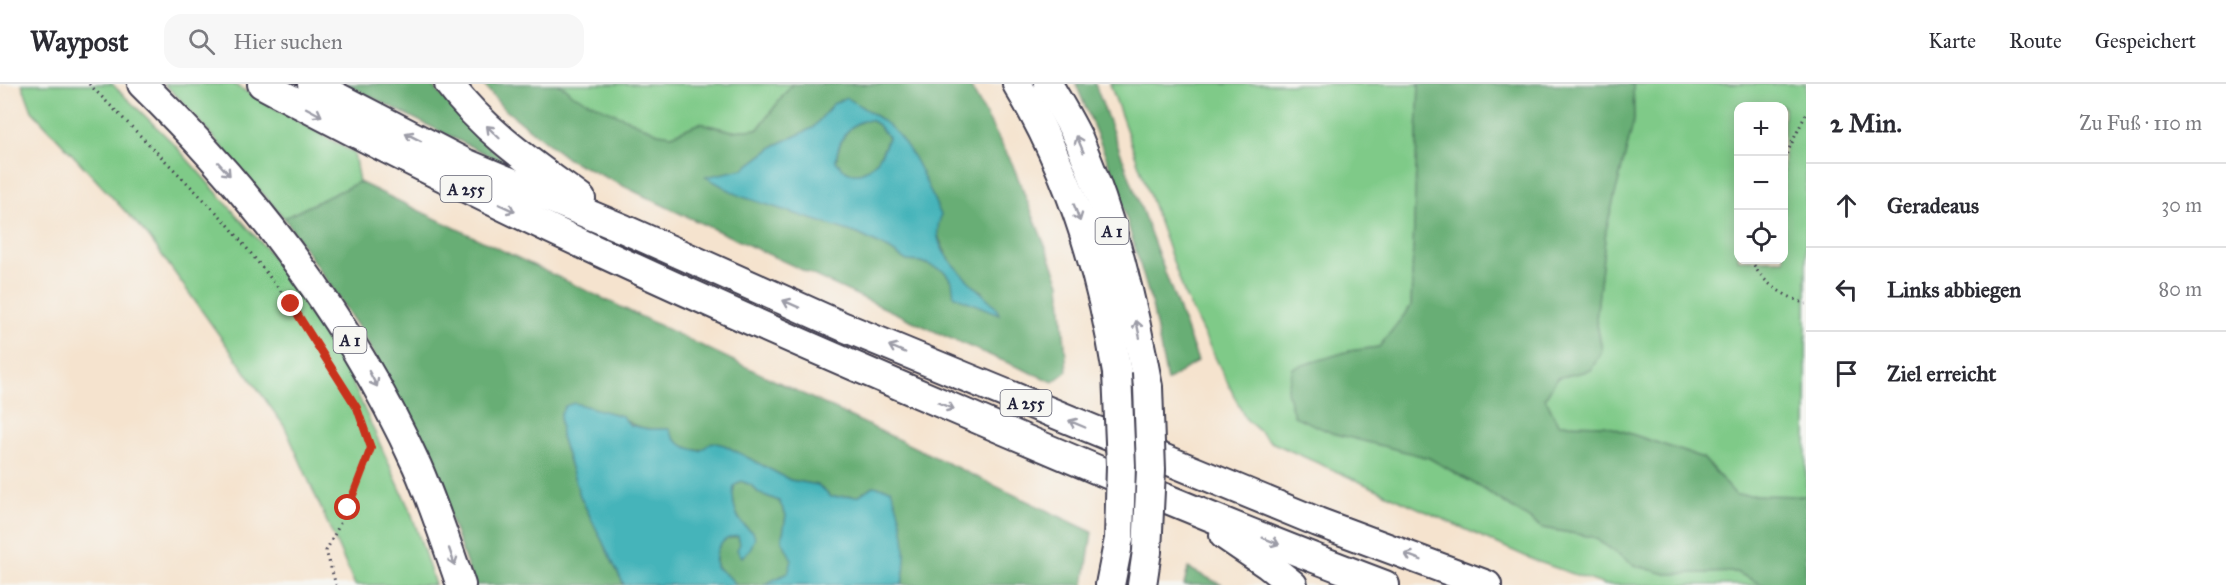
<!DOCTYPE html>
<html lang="de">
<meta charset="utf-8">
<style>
:root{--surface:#fff;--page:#f7f7f7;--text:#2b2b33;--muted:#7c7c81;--line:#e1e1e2}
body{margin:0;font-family:"IM FELL Great Primer",serif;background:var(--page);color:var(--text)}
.controls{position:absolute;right:18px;top:18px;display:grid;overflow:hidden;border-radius:12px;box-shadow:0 3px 15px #0003}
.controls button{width:54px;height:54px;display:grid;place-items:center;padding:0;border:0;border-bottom:2px solid var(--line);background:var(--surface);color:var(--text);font:30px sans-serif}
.stop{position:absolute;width:18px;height:18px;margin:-14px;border:4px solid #c8321e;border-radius:50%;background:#fff}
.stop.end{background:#c8321e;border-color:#fff;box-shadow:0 2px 6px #0008}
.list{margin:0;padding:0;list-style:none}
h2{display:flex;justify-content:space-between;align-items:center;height:78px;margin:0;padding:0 24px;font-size:26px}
h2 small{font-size:20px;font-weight:400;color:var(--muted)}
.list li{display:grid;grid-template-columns:39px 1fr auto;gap:18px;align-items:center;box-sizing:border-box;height:84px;padding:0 24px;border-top:2px solid var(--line)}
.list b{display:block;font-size:22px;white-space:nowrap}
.list em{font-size:20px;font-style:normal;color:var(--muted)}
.icon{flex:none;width:33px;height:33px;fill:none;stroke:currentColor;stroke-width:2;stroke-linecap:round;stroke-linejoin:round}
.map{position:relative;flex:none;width:1806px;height:501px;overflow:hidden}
header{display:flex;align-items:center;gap:36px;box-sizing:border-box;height:84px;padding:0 30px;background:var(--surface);border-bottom:2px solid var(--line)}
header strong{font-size:28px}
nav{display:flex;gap:33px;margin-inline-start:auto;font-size:21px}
.search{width:420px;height:54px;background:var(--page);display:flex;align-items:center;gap:15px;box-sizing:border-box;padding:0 21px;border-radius:18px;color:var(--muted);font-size:22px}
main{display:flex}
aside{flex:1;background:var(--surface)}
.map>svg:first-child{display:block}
</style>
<header>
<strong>Waypost</strong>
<div class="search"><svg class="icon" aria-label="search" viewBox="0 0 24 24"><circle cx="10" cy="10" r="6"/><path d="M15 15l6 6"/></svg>Hier suchen</div>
<nav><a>Karte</a><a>Route</a><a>Gespeichert</a></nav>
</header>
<main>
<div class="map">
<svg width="1806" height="501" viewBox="0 0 1806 501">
<rect width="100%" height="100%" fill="#f6f6f2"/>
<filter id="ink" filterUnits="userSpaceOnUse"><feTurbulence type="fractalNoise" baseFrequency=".0167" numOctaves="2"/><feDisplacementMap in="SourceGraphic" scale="12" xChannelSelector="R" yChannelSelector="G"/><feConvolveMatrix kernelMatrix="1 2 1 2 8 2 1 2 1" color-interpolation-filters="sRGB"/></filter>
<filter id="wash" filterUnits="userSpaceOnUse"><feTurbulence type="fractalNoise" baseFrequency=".008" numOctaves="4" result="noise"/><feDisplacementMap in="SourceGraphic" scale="24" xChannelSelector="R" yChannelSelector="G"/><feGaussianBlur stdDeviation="1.35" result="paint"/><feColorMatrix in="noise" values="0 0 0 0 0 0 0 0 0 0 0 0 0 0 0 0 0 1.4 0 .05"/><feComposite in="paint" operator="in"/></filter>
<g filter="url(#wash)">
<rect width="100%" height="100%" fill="#f5e3ce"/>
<g fill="#7fca88" stroke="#507662" stroke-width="1.5" fill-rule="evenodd">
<polygon points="22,0 112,0 173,59 269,168 348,289 412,431 435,501 355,501 285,343 149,153 32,27"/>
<polygon points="164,0 233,0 354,69 359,98 284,134 179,14"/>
<polygon points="556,0 792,0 758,45 732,47 700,39 672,51 658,49 570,10 565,4"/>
<polygon points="1110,0 1419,0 1411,223 1379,263 1349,267 1384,361 1429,374 1482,404 1542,444 1593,453 1634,481 1666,490 1736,488 1763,501 1605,501 1536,477 1271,358 1245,334 1186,214"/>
<path d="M 1633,0 L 1806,0 L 1806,412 L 1736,411 L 1703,374 L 1604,341 L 1558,340 L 1545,314 L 1557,294 L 1591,286 L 1602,266 L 1596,235 L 1606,146 L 1634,36 ZM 1738,22 L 1784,22 L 1784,176 L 1738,176 Z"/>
</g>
<g fill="#67ae74" stroke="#446858" stroke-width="1.5" fill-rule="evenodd">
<polygon points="345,0 431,0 486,60 514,84"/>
<path d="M 483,0 L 556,0 L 566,4 L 571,10 L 658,49 L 672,51 L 700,39 L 732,47 L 758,45 L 792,0 L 969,0 L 1012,79 L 1060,199 L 1067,287 L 1053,298 L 947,253 L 679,129 L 568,75 L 503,24 ZM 847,14 L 879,34 L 937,147 C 943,172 961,194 983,208 L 952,197 L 944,187 L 922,178 L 907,177 L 889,165 L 858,150 L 707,93 L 743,85 L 776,61 L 813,44 L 833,20 Z"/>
<polygon points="1076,0 1095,0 1198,277 1167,297 1152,221 1113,90"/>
<polygon points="1419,0 1633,0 1634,36 1606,146 1596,235 1602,266 1591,286 1557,294 1545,314 1558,340 1604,341 1703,374 1736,411 1806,412 1806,501 1763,501 1736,488 1666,490 1634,481 1593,453 1543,444 1482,404 1429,374 1332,349 1294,332 1287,307 1293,284 1349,267 1379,263 1411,222"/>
<path d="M 870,36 L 877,40 L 888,53 C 882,79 858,105 836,78 C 838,57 848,37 870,36 Z"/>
<path d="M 359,98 L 1092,448 L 1084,501 L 902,501 L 904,488 L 873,402 L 858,412 L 831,413 L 818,401 L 790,396 L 724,361 C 701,367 679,372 668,345 C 650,345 635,346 621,332 L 561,352 L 580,412 L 624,501 L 474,501 L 427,369 L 361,247 L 284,134 Z"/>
<path d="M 741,397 L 751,401 L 759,409 L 779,417 L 786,431 L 782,457 L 793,476 L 788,489 L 763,501 L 736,501 L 730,494 L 716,483 L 716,467 L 723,456 L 738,452 L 740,460 L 753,448 C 736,439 731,420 734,402 Z"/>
<polygon points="1188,484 1222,501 1184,501"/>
</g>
<g fill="#44b4ba" stroke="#336b7a" stroke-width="1.5" fill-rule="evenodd">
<path d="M 846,13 C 861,23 876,31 889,42 C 915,65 927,102 941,131 C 940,136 938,140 938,145 C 934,173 979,204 995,222 L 999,230 L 954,212 L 952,197 L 944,187 L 922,178 L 907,177 L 889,165 L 858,150 L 740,112 L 706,93 L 743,85 L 776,61 L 813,44 L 833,20 ZM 870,36 L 877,40 L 888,53 C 882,79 857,105 836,77 C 838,57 848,37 870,36 Z"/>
<path d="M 574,319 L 622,332 L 630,341 L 648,345 L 669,345 C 674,359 685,364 700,367 L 712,358 L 724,361 L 790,396 L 818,401 L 831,413 L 858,412 L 873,402 L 891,405 C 904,438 909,466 902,501 L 763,501 L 788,489 L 792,476 L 782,456 L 786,431 L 779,417 L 759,409 L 751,401 L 741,397 L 734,402 C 731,420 736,439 753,448 L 755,454 L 750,465 L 742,473 L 737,466 L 740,460 L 738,452 C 720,453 714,467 716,483 L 730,494 L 736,501 L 624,501 L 580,412 L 561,352 L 560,332 L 565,322 Z"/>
</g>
</g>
<g filter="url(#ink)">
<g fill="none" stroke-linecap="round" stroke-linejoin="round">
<g stroke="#423f51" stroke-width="32">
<g id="motorway">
<path d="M 142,0 C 255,111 351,237 417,382 C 434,421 447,461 461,501"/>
<path d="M 262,0 C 486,120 717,224 950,323 C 1094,385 1238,446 1385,501"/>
<polyline points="312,0 465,79 624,145 844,243 1318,438 1487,501"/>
<path d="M 449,0 C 485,48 533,80 581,115"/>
<path d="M 1017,0 C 1070,88 1101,188 1117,289"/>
<path d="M 1048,0 C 1058,18 1070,37 1079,56 C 1113,136 1133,218 1148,303"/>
<polyline points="1224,451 1268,481 1293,501"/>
<polyline points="1110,501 1119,455"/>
<polyline points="1142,501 1147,467"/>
</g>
</g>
<g stroke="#423f51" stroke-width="3" stroke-dasharray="1.5 4.5" stroke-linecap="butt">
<polyline points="89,0 226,138 291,220 358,324 371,364 348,424 326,467 336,501"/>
<polyline points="1784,75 1806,30"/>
<path d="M 1751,176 C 1763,200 1781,210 1806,220"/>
</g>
<use href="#motorway" stroke="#fff" stroke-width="28"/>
<g stroke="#423f51" stroke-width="32" stroke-linecap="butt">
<g id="motorway-bridge">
<polyline points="1117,289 1121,381 1119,455"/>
<polyline points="1147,467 1151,386 1148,303"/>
</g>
</g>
<use href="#motorway-bridge" stroke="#fff" stroke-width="28"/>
</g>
<defs><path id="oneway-shaft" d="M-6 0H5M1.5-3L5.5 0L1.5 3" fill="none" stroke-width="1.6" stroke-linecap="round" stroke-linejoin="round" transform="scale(1.5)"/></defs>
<g stroke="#9c9ca7">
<use href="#oneway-shaft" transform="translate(314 28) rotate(28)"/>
<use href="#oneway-shaft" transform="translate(493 48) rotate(-136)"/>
<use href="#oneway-shaft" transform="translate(413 53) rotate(-153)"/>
<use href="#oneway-shaft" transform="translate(1080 60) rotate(-113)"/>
<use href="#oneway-shaft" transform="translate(224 85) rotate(48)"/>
<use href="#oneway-shaft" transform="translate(507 124) rotate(25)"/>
<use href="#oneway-shaft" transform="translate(1077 129) rotate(70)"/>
<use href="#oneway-shaft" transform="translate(791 220) rotate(-156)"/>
<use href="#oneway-shaft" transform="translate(1138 245) rotate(-102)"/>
<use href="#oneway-shaft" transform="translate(897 265) rotate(-157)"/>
<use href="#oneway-shaft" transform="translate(373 295) rotate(62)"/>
<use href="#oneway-shaft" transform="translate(946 322) rotate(23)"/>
<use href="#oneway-shaft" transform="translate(1077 340) rotate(-157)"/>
<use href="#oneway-shaft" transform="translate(1271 457) rotate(22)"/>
<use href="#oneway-shaft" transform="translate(452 473) rotate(71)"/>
<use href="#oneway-shaft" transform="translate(1413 473) rotate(-159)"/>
</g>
</g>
<g fill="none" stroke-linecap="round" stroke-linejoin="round" filter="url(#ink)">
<polyline stroke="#c8321e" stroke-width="8" points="291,220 357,324 371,364 348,424"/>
</g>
<g text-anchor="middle" stroke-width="5" stroke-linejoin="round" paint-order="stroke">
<g fill="#f6f6f2" stroke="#626272" stroke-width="1.5">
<rect x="440.5" y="92" width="51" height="26" rx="4.5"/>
<rect x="1095.5" y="134" width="33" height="26" rx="4.5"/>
<rect x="333.5" y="243" width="33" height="26" rx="4.5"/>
<rect x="1000.5" y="306" width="51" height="26" rx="4.5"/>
</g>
<g font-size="16" font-weight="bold" fill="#22223b">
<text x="466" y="111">A 255</text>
<text x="1112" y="153">A 1</text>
<text x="350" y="262">A 1</text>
<text x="1026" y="325">A 255</text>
</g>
</g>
</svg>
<div class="controls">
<button>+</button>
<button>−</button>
<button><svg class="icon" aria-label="locate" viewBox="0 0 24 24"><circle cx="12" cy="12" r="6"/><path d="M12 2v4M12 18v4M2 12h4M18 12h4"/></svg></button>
</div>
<div class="stop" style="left:348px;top:424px"></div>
<div class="stop end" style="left:291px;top:220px"></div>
</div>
<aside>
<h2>2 Min.<small>Zu Fuß · 110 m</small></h2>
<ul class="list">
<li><svg class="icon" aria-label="ahead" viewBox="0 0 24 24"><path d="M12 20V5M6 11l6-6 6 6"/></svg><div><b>Geradeaus</b></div><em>30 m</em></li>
<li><svg class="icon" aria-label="left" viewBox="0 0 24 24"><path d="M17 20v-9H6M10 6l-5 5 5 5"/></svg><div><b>Links abbiegen</b></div><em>80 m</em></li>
<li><svg class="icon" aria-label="arrive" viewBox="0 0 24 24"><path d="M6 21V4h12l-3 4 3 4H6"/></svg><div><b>Ziel erreicht</b></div></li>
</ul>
</aside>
</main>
